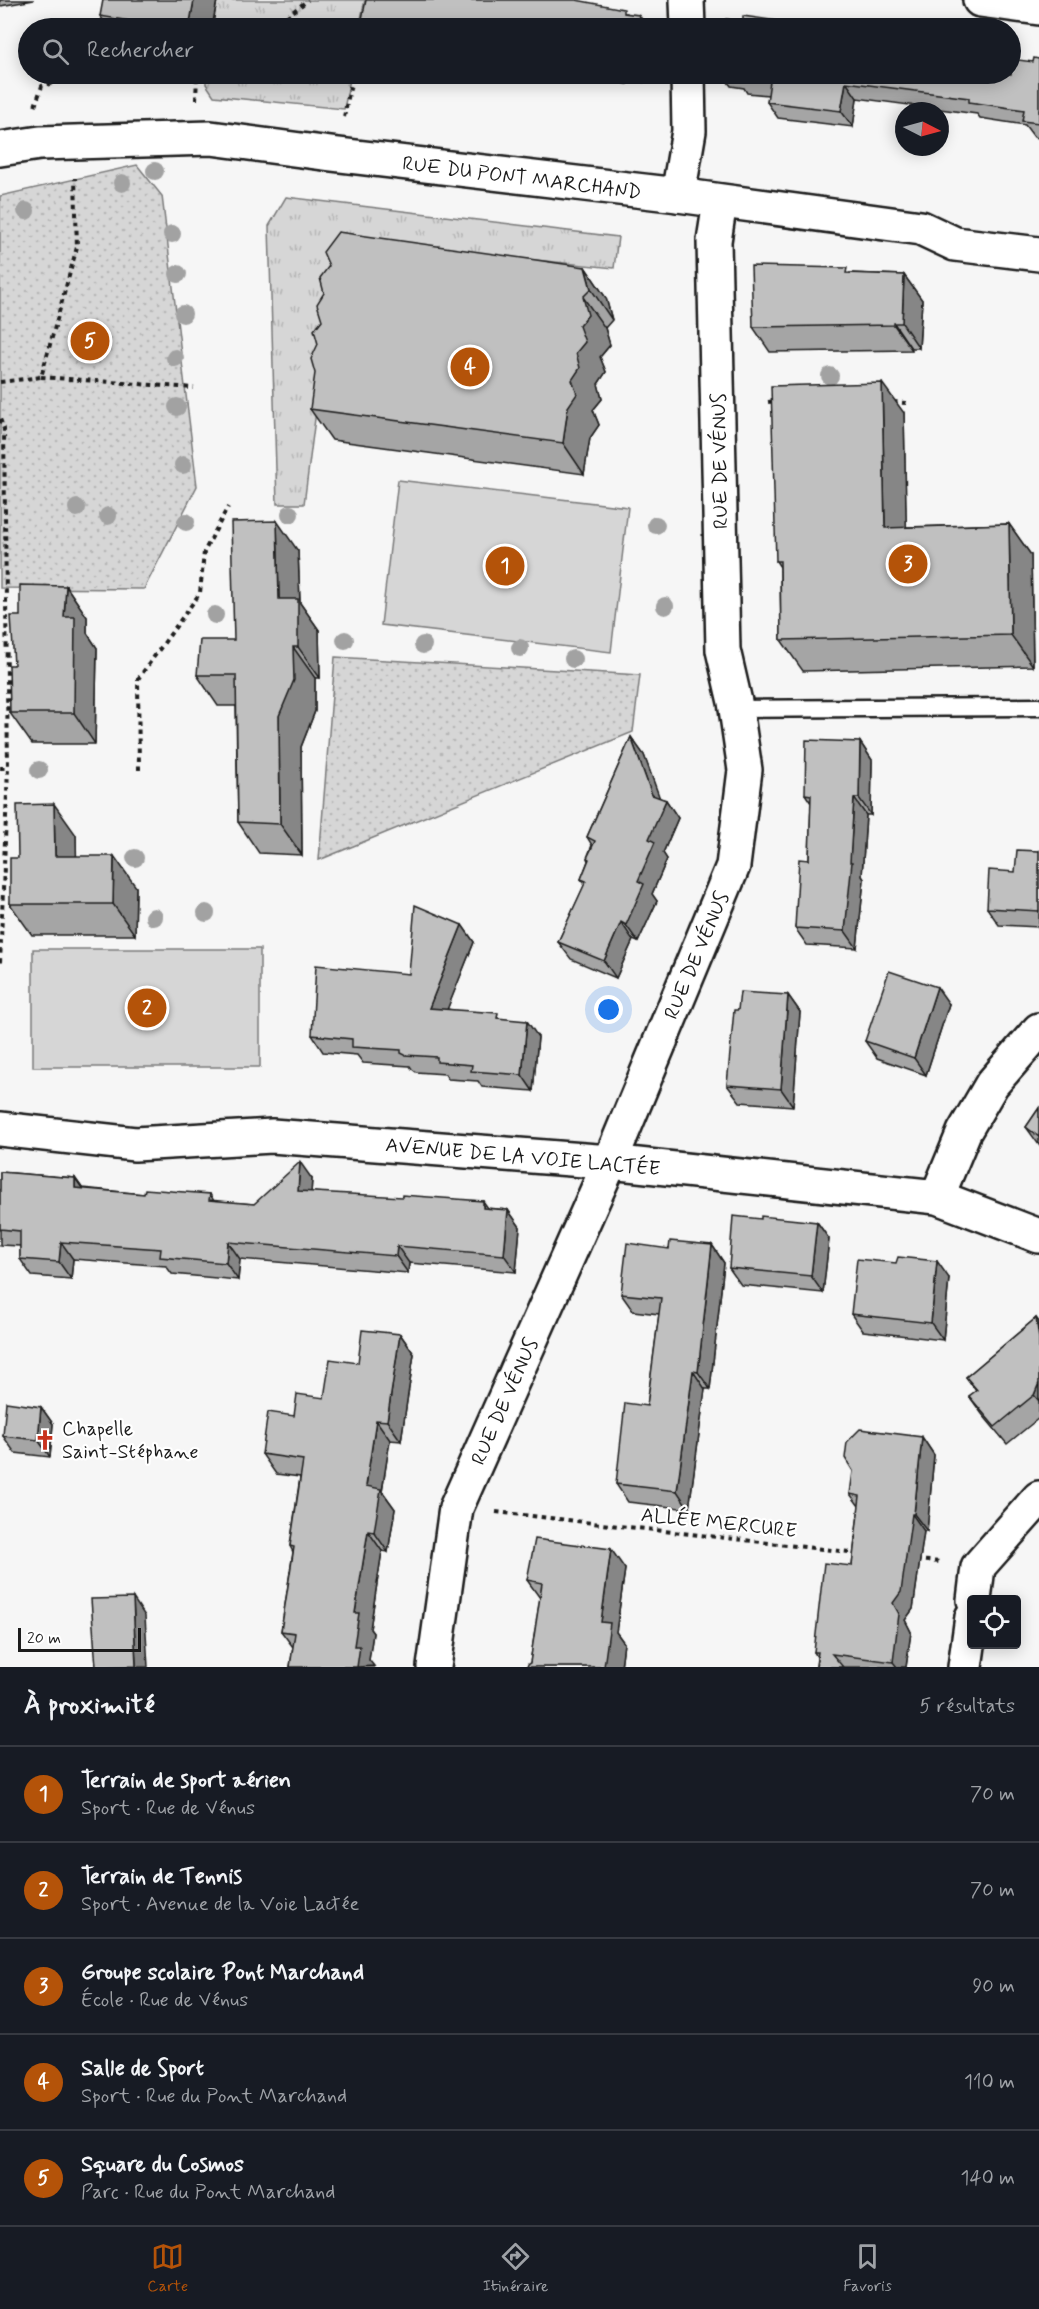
<!DOCTYPE html>
<html lang="fr">
<meta charset="utf-8">
<style>
:root{--surface:#171b24;--page:#20242c;--text:#f1f3f6;--muted:#9ea1a6;--line:#363941;--accent:#b45309}
body{margin:0;font-family:Mynerve,sans-serif;background:var(--page);color:var(--text)}
.controls{position:absolute;right:18px;bottom:18px;display:grid;overflow:hidden;border-radius:6px;box-shadow:0 3px 15px #0003}
.controls button{width:54px;height:54px;display:grid;place-items:center;padding:0;border:0;border-bottom:2px solid var(--line);background:var(--surface);color:var(--text);font:30px sans-serif}
.compass{position:absolute;left:895px;top:102px;width:54px;height:54px;border-radius:50%;background:var(--surface);box-shadow:0 3px 15px #0003;rotate:96deg}
.scale{position:absolute;left:18px;bottom:15px;width:123px;box-sizing:border-box;padding-left:6px;border:3px solid #1c1c1c;border-top:0;font-size:16px;line-height:21px;white-space:nowrap;color:#1c1c1c;-webkit-text-stroke:4px #fff;paint-order:stroke}
.you{position:absolute;left:609px;top:1010px;width:21px;height:21px;margin:-15px;border:4px solid #fff;border-radius:50%;background:#1a73e8;box-shadow:0 0 0 9px #1a73e833}
.badge{display:grid;place-items:center;width:39px;height:39px;border-radius:50%;background:var(--accent);color:#fff;font-size:20px;font-weight:700}
.pin{position:absolute;translate:-50% -50%;border:3px solid #fff;box-shadow:0 2px 6px #0006}
.list{margin:0;padding:0;list-style:none}
h2{display:flex;justify-content:space-between;align-items:center;height:78px;margin:0;padding:0 24px;font-size:26px}
h2 small{font-size:20px;font-weight:400;color:var(--muted)}
.list li{display:grid;grid-template-columns:39px 1fr auto;gap:18px;align-items:center;box-sizing:border-box;height:96px;padding:0 24px;border-top:2px solid var(--line)}
.list b{display:block;font-size:22px;white-space:nowrap}
.list p{margin:0;font-size:20px;white-space:nowrap;color:var(--muted)}
.list em{font-size:20px;font-style:normal;color:var(--muted)}
.icon{flex:none;width:33px;height:33px;fill:none;stroke:currentColor;stroke-width:2;stroke-linecap:round;stroke-linejoin:round}
.map{position:relative;flex:none;width:1039px;height:1667px;overflow:hidden}
.search{position:absolute;background:var(--surface);box-shadow:0 3px 15px #0003;left:18px;right:18px;top:18px;height:66px;display:flex;align-items:center;gap:15px;box-sizing:border-box;padding:0 21px;border-radius:33px;color:var(--muted);font-size:22px}
.sheet{height:558px;background:var(--surface)}
nav{display:flex;justify-content:space-around;align-items:center;box-sizing:border-box;height:84px;border-top:2px solid var(--line);background:var(--surface);font-size:16px;color:var(--muted)}
nav a{display:grid;justify-items:center;gap:3px}
nav .on{color:var(--accent)}
.map>svg:first-child{display:block}
</style>
<div class="map">
<svg width="1039" height="1667" viewBox="0 0 1039 1667">
<defs>
<pattern id="grass-tufts" width="24" height="20" patternUnits="userSpaceOnUse" patternTransform="scale(1.5)"><rect width="24" height="20" fill="#d6d6d6"/><path d="M3 7l-1-3M5 7V3M7 7l1-3M15 17l-1-3M17 17v-4M19 17l1-3" fill="none" stroke="#b7b7b7"/></pattern>
<pattern id="park-dots" width="8" height="8" patternUnits="userSpaceOnUse" patternTransform="scale(1.5)"><rect width="8" height="8" fill="#d6d6d6"/><path d="M2 2h.1M6 6h.1" fill="none" stroke="#b7b7b7" stroke-width="1.8" stroke-linecap="round"/></pattern>
</defs>
<rect width="100%" height="100%" fill="#f6f6f6"/>
<filter id="ink" filterUnits="userSpaceOnUse"><feTurbulence type="fractalNoise" baseFrequency=".0167" numOctaves="2"/><feDisplacementMap in="SourceGraphic" scale="12" xChannelSelector="R" yChannelSelector="G"/><feConvolveMatrix kernelMatrix="1 2 1 2 8 2 1 2 1" color-interpolation-filters="sRGB"/></filter>
<g filter="url(#ink)">
<g fill="url(#grass-tufts)" stroke="#797979" stroke-width="1.5">
<polygon points="217,0 365,0 359,28 212,28"/>
<polygon points="206,74 351,74 344,109 214,96 206,84"/>
<polygon points="286,197 618,237 614,268 338,240 304,504 277,504 269,226"/>
</g>
<g fill="url(#park-dots)" stroke="#797979" stroke-width="1.5">
<polygon points="137,165 162,196 197,486 144,589 0,588 0,196"/>
<polygon points="335,657 640,675 633,732 319,860"/>
</g>
<g fill="#d6d6d6" stroke="#797979" stroke-width="1.5">
<polygon points="398,480 628,507 611,652 381,625"/>
<rect x="33" y="949" width="227" height="118"/>
</g>
<g fill="none" stroke-linecap="round" stroke-linejoin="round">
<g stroke="#1c1c1c" stroke-width="21">
<polyline id="lane" points="736,709 1039,707"/>
</g>
<g stroke="#1c1c1c" stroke-width="38">
<g id="street">
<polyline points="687,0 688,28"/>
<polyline points="980,0 1039,8"/>
<polyline points="0,149 40,143 211,138 331,154 678,195 921,228 955,244 1039,254"/>
<polyline points="678,195 689,131 688,74"/>
<polyline points="0,1129 135,1144 272,1136 610,1162 937,1197 1039,1236"/>
<polyline points="937,1197 964,1132 992,1084 1039,1030"/>
<polyline points="974,1600 978,1567 1039,1498"/>
<polyline points="434,1667 456,1508 610,1162 733,866 745,770 735,702 723,650 714,241 720,202"/>
<polyline points="965,1667 972,1617"/>
</g>
</g>
<g stroke="#1c1c1c" stroke-width="4" stroke-dasharray="4.5 4.5" stroke-linecap="butt">
<polyline points="272,28 308,0"/>
<polyline points="362,28 364,17"/>
<polyline points="196,100 197,74"/>
<polyline points="35,106 42,86 87,74"/>
<polyline points="344,117 353,74"/>
<polyline points="41,377 194,388"/>
<polyline points="0,382 41,377 77,247 75,178"/>
<polyline points="768,402 777,401"/>
<polyline points="893,402 907,403"/>
<polyline points="0,419 4,429 8,768 0,963"/>
<polyline points="0,768 8,768"/>
<polyline points="139,770 138,679 200,593 204,552 228,507"/>
<polyline points="496,1512 858,1553"/>
<polyline points="916,1560 941,1562"/>
</g>
<use href="#lane" stroke="#fff" stroke-width="16"/>
<use href="#street" stroke="#fff" stroke-width="33"/>
</g>
<g fill="#a2a2a2">
<circle cx="155" cy="171" r="9"/>
<circle cx="122" cy="183" r="9"/>
<circle cx="26" cy="211" r="9"/>
<circle cx="172" cy="234" r="9"/>
<circle cx="178" cy="274" r="9"/>
<circle cx="183" cy="314" r="9"/>
<circle cx="175" cy="358" r="9"/>
<circle cx="830" cy="376" r="9"/>
<circle cx="177" cy="407" r="9"/>
<circle cx="183" cy="465" r="9"/>
<circle cx="77" cy="508" r="9"/>
<circle cx="290" cy="514" r="9"/>
<circle cx="108" cy="516" r="9"/>
<circle cx="186" cy="522" r="9"/>
<circle cx="656" cy="525" r="9"/>
<circle cx="665" cy="606" r="9"/>
<circle cx="215" cy="615" r="9"/>
<circle cx="345" cy="640" r="9"/>
<circle cx="423" cy="645" r="9"/>
<circle cx="520" cy="648" r="9"/>
<circle cx="573" cy="659" r="9"/>
<circle cx="39" cy="770" r="9"/>
<circle cx="135" cy="858" r="9"/>
<circle cx="206" cy="913" r="9"/>
<circle cx="154" cy="917" r="9"/>
</g>
<g fill="#a5a5a5" stroke="#1c1c1c" stroke-width="1.5">
<polygon points="0,0 34,0 0,6"/>
<polygon points="217,0 212,28 109,28 100,16"/>
<polygon points="627,13 648,28 368,28 362,19"/>
<polygon points="1039,59 1039,138 1034,137 1025,125 980,118 977,114 857,98 853,127 778,118 767,102 768,95 747,93 744,88 731,86 722,74 1011,74"/>
<polygon points="564,74 645,74 643,82 629,81 627,84"/>
<polygon points="585,267 606,298 612,320 605,328 610,345 600,357 606,372 598,384 602,399 593,410 599,425 590,438 584,474 332,440 310,409"/>
<polygon points="850,273 904,275 922,300 919,348 911,348 912,350 770,352 753,327"/>
<polygon points="904,413 906,527 1009,524 1031,555 1033,666 803,671 781,640 780,567 776,561"/>
<polygon points="298,551 300,603 319,630 320,678 315,678 315,711 301,747 302,855 259,853 238,822 236,706 218,706 197,675 234,640"/>
<polygon points="66,586 87,617 87,633 97,648 95,744 32,744 10,713 20,616"/>
<polygon points="631,737 644,755 659,798 666,800 678,818 663,853 667,859 652,894 657,901 638,942 633,940 616,978 571,959 558,942 585,884 581,879 588,861 587,858 592,845 587,837"/>
<polygon points="860,742 872,760 871,815 866,815 862,876 864,879 857,948 807,945 795,928 809,860 811,803 805,794"/>
<polygon points="76,835 76,856 136,887 135,935 32,935 10,904 18,858"/>
<polygon points="1039,851 1039,927 999,925 987,908 1015,872"/>
<polygon points="462,925 474,942 447,1009 502,1019 538,1037 533,1091 482,1087 478,1081 448,1079 445,1074 416,1072 412,1069 410,1066 363,1063 357,1055 323,1052 312,1035 409,974"/>
<polygon points="788,995 800,1012 793,1106 740,1102 727,1085 738,1010"/>
<polygon points="949,1004 926,1075 877,1058 865,1041"/>
<polygon points="1039,1108 1039,1145 1026,1127"/>
<polygon points="0,1172 75,1178 82,1188 144,1194 210,1194 214,1201 254,1204 312,1179 311,1192 508,1210 520,1227 516,1272 409,1263 408,1273 240,1259 238,1280 172,1274 166,1266 73,1259 71,1279 32,1276 20,1259 20,1246 0,1245"/>
<polygon points="761,1219 817,1222 829,1239 823,1293 741,1285 729,1268"/>
<polygon points="712,1245 724,1263 710,1389 705,1389 689,1509 628,1502 616,1484 647,1406 659,1314 633,1311 621,1294 669,1249"/>
<polygon points="949,1278 943,1340 863,1331 851,1314"/>
<polygon points="1036,1318 1039,1322 1039,1418 1007,1444 982,1414 969,1396 976,1391 966,1377"/>
<polygon points="400,1334 414,1354 401,1441 390,1440 382,1491 395,1509 388,1552 382,1551 370,1629 373,1633 369,1660 374,1667 290,1667 293,1647 281,1631 293,1552 290,1546 300,1477 276,1474 262,1454 294,1416 324,1398 358,1363"/>
<polygon points="41,1407 53,1424 50,1457 15,1453 3,1436"/>
<polygon points="922,1437 934,1455 927,1531 924,1531 913,1609 905,1620 911,1632 906,1667 816,1667 817,1657 814,1652 852,1566 859,1506 850,1494"/>
<polygon points="625,1569 616,1632 624,1643 621,1667 527,1667 530,1663 540,1598 527,1580"/>
</g>
<g fill="#868686" stroke="#1c1c1c" stroke-width="1.5">
<polygon points="194,0 217,0 212,28 189,28"/>
<polygon points="639,15 648,28 637,28"/>
<polygon points="620,74 624,74 629,81 627,84"/>
<polygon points="637,74 645,74 643,82"/>
<polygon points="846,82 857,98 853,127 841,111"/>
<polygon points="585,267 606,298 612,320 591,289"/>
<polygon points="904,275 922,300 919,348 902,323"/>
<polygon points="583,297 605,328 610,345 600,357 606,372 598,384 602,399 593,410 599,425 590,438 584,474 563,443"/>
<polygon points="894,323 911,348 912,350 894,325"/>
<polygon points="882,383 904,413 907,559 885,528"/>
<polygon points="277,521 298,551 300,603 319,630 320,678 298,647 279,599"/>
<polygon points="1009,524 1031,555 1033,666 1011,635"/>
<polygon points="66,586 87,617 87,633 97,648 95,744 74,713 64,617"/>
<polygon points="293,647 315,678 315,711 301,747 302,855 280,824 279,716"/>
<polygon points="631,737 644,755 663,807 666,800 678,818 663,853 667,859 652,894 657,901 638,942 626,925 649,839 652,795"/>
<polygon points="860,742 872,760 871,815 859,798"/>
<polygon points="854,798 866,815 862,876 864,879 857,948 845,931"/>
<polygon points="54,804 76,835 77,887 55,856"/>
<polygon points="114,856 136,887 135,935 113,904"/>
<polygon points="621,922 633,940 616,978 604,961"/>
<polygon points="462,925 474,942 441,1025 429,1008"/>
<polygon points="937,987 949,1004 926,1075 914,1058"/>
<polygon points="788,995 800,1012 793,1106 781,1089"/>
<polygon points="527,1021 538,1037 533,1091 522,1075"/>
<polygon points="300,1162 312,1179 310,1208 298,1191"/>
<polygon points="75,1178 87,1195 75,1188"/>
<polygon points="483,1201 495,1218 483,1208"/>
<polygon points="508,1210 520,1227 516,1272 504,1255"/>
<polygon points="817,1222 829,1239 823,1293 811,1276"/>
<polygon points="61,1242 73,1259 71,1279 59,1262"/>
<polygon points="228,1242 240,1259 238,1280 226,1263"/>
<polygon points="712,1245 724,1263 710,1389 698,1372"/>
<polygon points="397,1246 409,1263 408,1273 396,1256"/>
<polygon points="937,1261 949,1278 943,1340 931,1323"/>
<polygon points="1036,1318 1039,1322 1039,1339"/>
<polygon points="400,1334 414,1354 401,1441 387,1421"/>
<polygon points="693,1371 705,1389 689,1509 677,1491"/>
<polygon points="1039,1383 1039,1401 1034,1395"/>
<polygon points="41,1407 53,1424 50,1457 38,1440"/>
<polygon points="376,1420 390,1440 382,1491 395,1509 388,1552 374,1532 366,1486"/>
<polygon points="922,1437 934,1455 927,1531 914,1514"/>
<polygon points="912,1514 924,1531 913,1609 905,1620 911,1632 906,1667 897,1667 893,1662 893,1603"/>
<polygon points="368,1531 382,1551 370,1629 373,1633 369,1660 374,1666 357,1667 354,1646 355,1613"/>
<polygon points="611,1549 625,1569 616,1632 624,1643 621,1667 604,1667 601,1622"/>
<polygon points="133,1598 145,1616 148,1667 137,1667 136,1666"/>
</g>
<g fill="#c0c0c0" stroke="#1c1c1c" stroke-width="1.5">
<polygon points="103,0 194,0 189,28 172,28 100,16"/>
<polygon points="366,0 576,0 624,9 624,13 639,15 637,28 390,28 378,26 379,22 362,19"/>
<polygon points="743,16 827,28 725,28 726,19 743,22"/>
<polygon points="1034,58 1039,59 1039,123 1022,121 1024,110 969,102 969,98 846,82 841,111 767,102 770,81 736,77 736,74 1011,74 1011,59 1033,62"/>
<polygon points="338,232 585,267 591,289 583,297 588,315 579,326 585,342 576,353 580,368 572,380 577,394 568,407 563,443 310,409 315,373 311,359 318,344 314,330 322,320 317,304 324,293 320,278 329,266 323,252"/>
<polygon points="751,266 847,268 846,273 904,275 902,323 894,323 894,325 753,327"/>
<polygon points="882,383 885,528 1009,524 1011,635 781,640 780,561 776,561 771,386"/>
<polygon points="277,521 279,599 298,599 298,647 293,647 294,680 279,716 280,824 238,822 236,675 197,675 200,640 234,640 231,522"/>
<polygon points="20,585 66,586 64,617 75,617 74,713 10,713 9,665 14,665 11,616 20,616"/>
<polygon points="631,737 652,795 666,800 649,839 655,842 638,881 644,884 626,925 621,922 604,961 558,942 586,881 581,879 589,859 587,858 595,841 587,837"/>
<polygon points="806,740 860,742 859,798 854,798 850,862 852,862 845,931 795,928 799,859 809,860 811,795 805,794"/>
<polygon points="54,804 55,856 114,856 113,904 10,904 10,858 18,858 17,805"/>
<polygon points="1017,850 1039,851 1039,911 987,908 989,870 1015,872"/>
<polygon points="415,905 462,925 429,1008 498,1013 497,1018 527,1021 522,1075 471,1071 472,1065 437,1062 437,1057 405,1055 401,1053 401,1050 352,1047 352,1039 312,1035 316,965 409,974"/>
<polygon points="889,971 937,987 914,1058 865,1041"/>
<polygon points="740,992 788,995 781,1089 727,1085 734,1010 738,1010"/>
<polygon points="1039,1108 1039,1137 1026,1127"/>
<polygon points="300,1162 298,1191 402,1197 402,1195 483,1201 483,1208 508,1210 504,1255 397,1246 396,1256 228,1242 226,1263 160,1257 161,1249 61,1242 59,1262 20,1259 20,1231 0,1229 0,1172 75,1178 75,1188 144,1194 145,1189 210,1194 209,1200 254,1204"/>
<polygon points="733,1216 761,1219 761,1216 817,1222 811,1276 729,1268"/>
<polygon points="670,1241 712,1245 698,1372 693,1371 677,1491 616,1484 625,1403 647,1406 661,1298 621,1294 627,1243 669,1249"/>
<polygon points="898,1257 937,1261 931,1323 851,1314 857,1259 896,1263"/>
<polygon points="1036,1318 1039,1339 1039,1383 1034,1395 995,1427 969,1396 977,1390 966,1377"/>
<polygon points="362,1330 400,1334 387,1421 376,1420 366,1486 381,1489 374,1532 368,1531 355,1613 359,1613 354,1646 360,1646 357,1667 290,1667 295,1633 281,1631 294,1547 290,1546 303,1460 262,1454 268,1412 294,1416 297,1394 324,1398 330,1359 358,1363"/>
<polygon points="6,1402 41,1407 38,1440 3,1436"/>
<polygon points="860,1429 922,1437 914,1514 912,1514 901,1592 893,1603 899,1614 893,1662 832,1654 843,1667 816,1667 818,1652 814,1652 824,1563 852,1566 860,1496 850,1494 853,1471 845,1458 847,1442"/>
<polygon points="535,1539 611,1549 601,1622 610,1623 604,1667 527,1667 528,1664 530,1663 542,1583 527,1580"/>
<polygon points="133,1598 136,1666 96,1667 91,1599"/>
</g>
</g>
<defs>
<g id="church-bare" transform="scale(1.62)"><path d="M-1.2-6h2.4v3.5h3.3v2.4h-3.3V6h-2.4V-.1h-3.3v-2.4h3.3Z" fill="#c8321e" stroke="#fff" stroke-width="2.5" paint-order="stroke"/></g>
</defs>
<g fill-rule="evenodd">
<use href="#church-bare" x="45" y="1440"/>
</g>
<g text-anchor="middle" stroke-width="4.5" stroke-linejoin="round" paint-order="stroke">
<g font-size="20" fill="#1c1c1c" stroke="#fff">
<text transform="translate(522 177) rotate(7)" y="7">RUE DU PONT MARCHAND</text>
<text transform="translate(719 461) rotate(-91)" y="7">RUE DE VÉNUS</text>
<text transform="translate(696 955) rotate(-67)" y="7">RUE DE VÉNUS</text>
<text transform="translate(523 1156) rotate(5)" y="7">AVENUE DE LA VOIE LACTÉE</text>
<text transform="translate(504 1401) rotate(-66)" y="7">RUE DE VÉNUS</text>
<text transform="translate(719 1522) rotate(6)" y="7">ALLÉE MERCURE</text>
</g>
<g font-size="20" fill="#1c1c1c" stroke="#fff" text-anchor="start">
<text x="62" y="1435">Chapelle<tspan x="62" dy="23">Saint-Stéphane</tspan></text>
</g>
</g>
</svg>
<div class="controls">
<button><svg class="icon" aria-label="locate" viewBox="0 0 24 24"><circle cx="12" cy="12" r="6"/><path d="M12 2v4M12 18v4M2 12h4M18 12h4"/></svg></button>
</div>
<svg class="compass" viewBox="-18 -18 36 36"><path d="M0-13l5 13h-10z" fill="#e53935"/><path d="M0 13l5-13h-10z" fill="#9ea1a6"/></svg>
<div class="scale">20 m</div>
<div class="you"></div>
<div class="pin badge" style="left:505px;top:566px">1</div>
<div class="pin badge" style="left:147px;top:1008px">2</div>
<div class="pin badge" style="left:908px;top:564px">3</div>
<div class="pin badge" style="left:470px;top:367px">4</div>
<div class="pin badge" style="left:90px;top:341px">5</div>
<div class="search"><svg class="icon" aria-label="search" viewBox="0 0 24 24"><circle cx="10" cy="10" r="6"/><path d="M15 15l6 6"/></svg>Rechercher</div>
</div>
<section class="sheet">
<h2>À proximité<small>5 résultats</small></h2>
<ul class="list">
<li><span class="badge">1</span><div><b>Terrain de sport aérien</b><p>Sport · Rue de Vénus</p></div><em>70 m</em></li>
<li><span class="badge">2</span><div><b>Terrain de Tennis</b><p>Sport · Avenue de la Voie Lactée</p></div><em>70 m</em></li>
<li><span class="badge">3</span><div><b>Groupe scolaire Pont Marchand</b><p>École · Rue de Vénus</p></div><em>90 m</em></li>
<li><span class="badge">4</span><div><b>Salle de Sport</b><p>Sport · Rue du Pont Marchand</p></div><em>110 m</em></li>
<li><span class="badge">5</span><div><b>Square du Cosmos</b><p>Parc · Rue du Pont Marchand</p></div><em>140 m</em></li>
</ul>
</section>
<nav>
<a class="on"><svg class="icon" aria-label="map" viewBox="0 0 24 24"><path d="M3 6l6-2 6 2 6-2v14l-6 2-6-2-6 2zM9 4v14M15 6v14"/></svg>Carte</a>
<a><svg class="icon" aria-label="directions" viewBox="0 0 24 24"><path d="M12 3l9 9-9 9-9-9zM9 14v-3h6M13 9l2 2-2 2"/></svg>Itinéraire</a>
<a><svg class="icon" aria-label="saved" viewBox="0 0 24 24"><path d="M7 4h10v16l-5-4-5 4z"/></svg>Favoris</a>
</nav>
